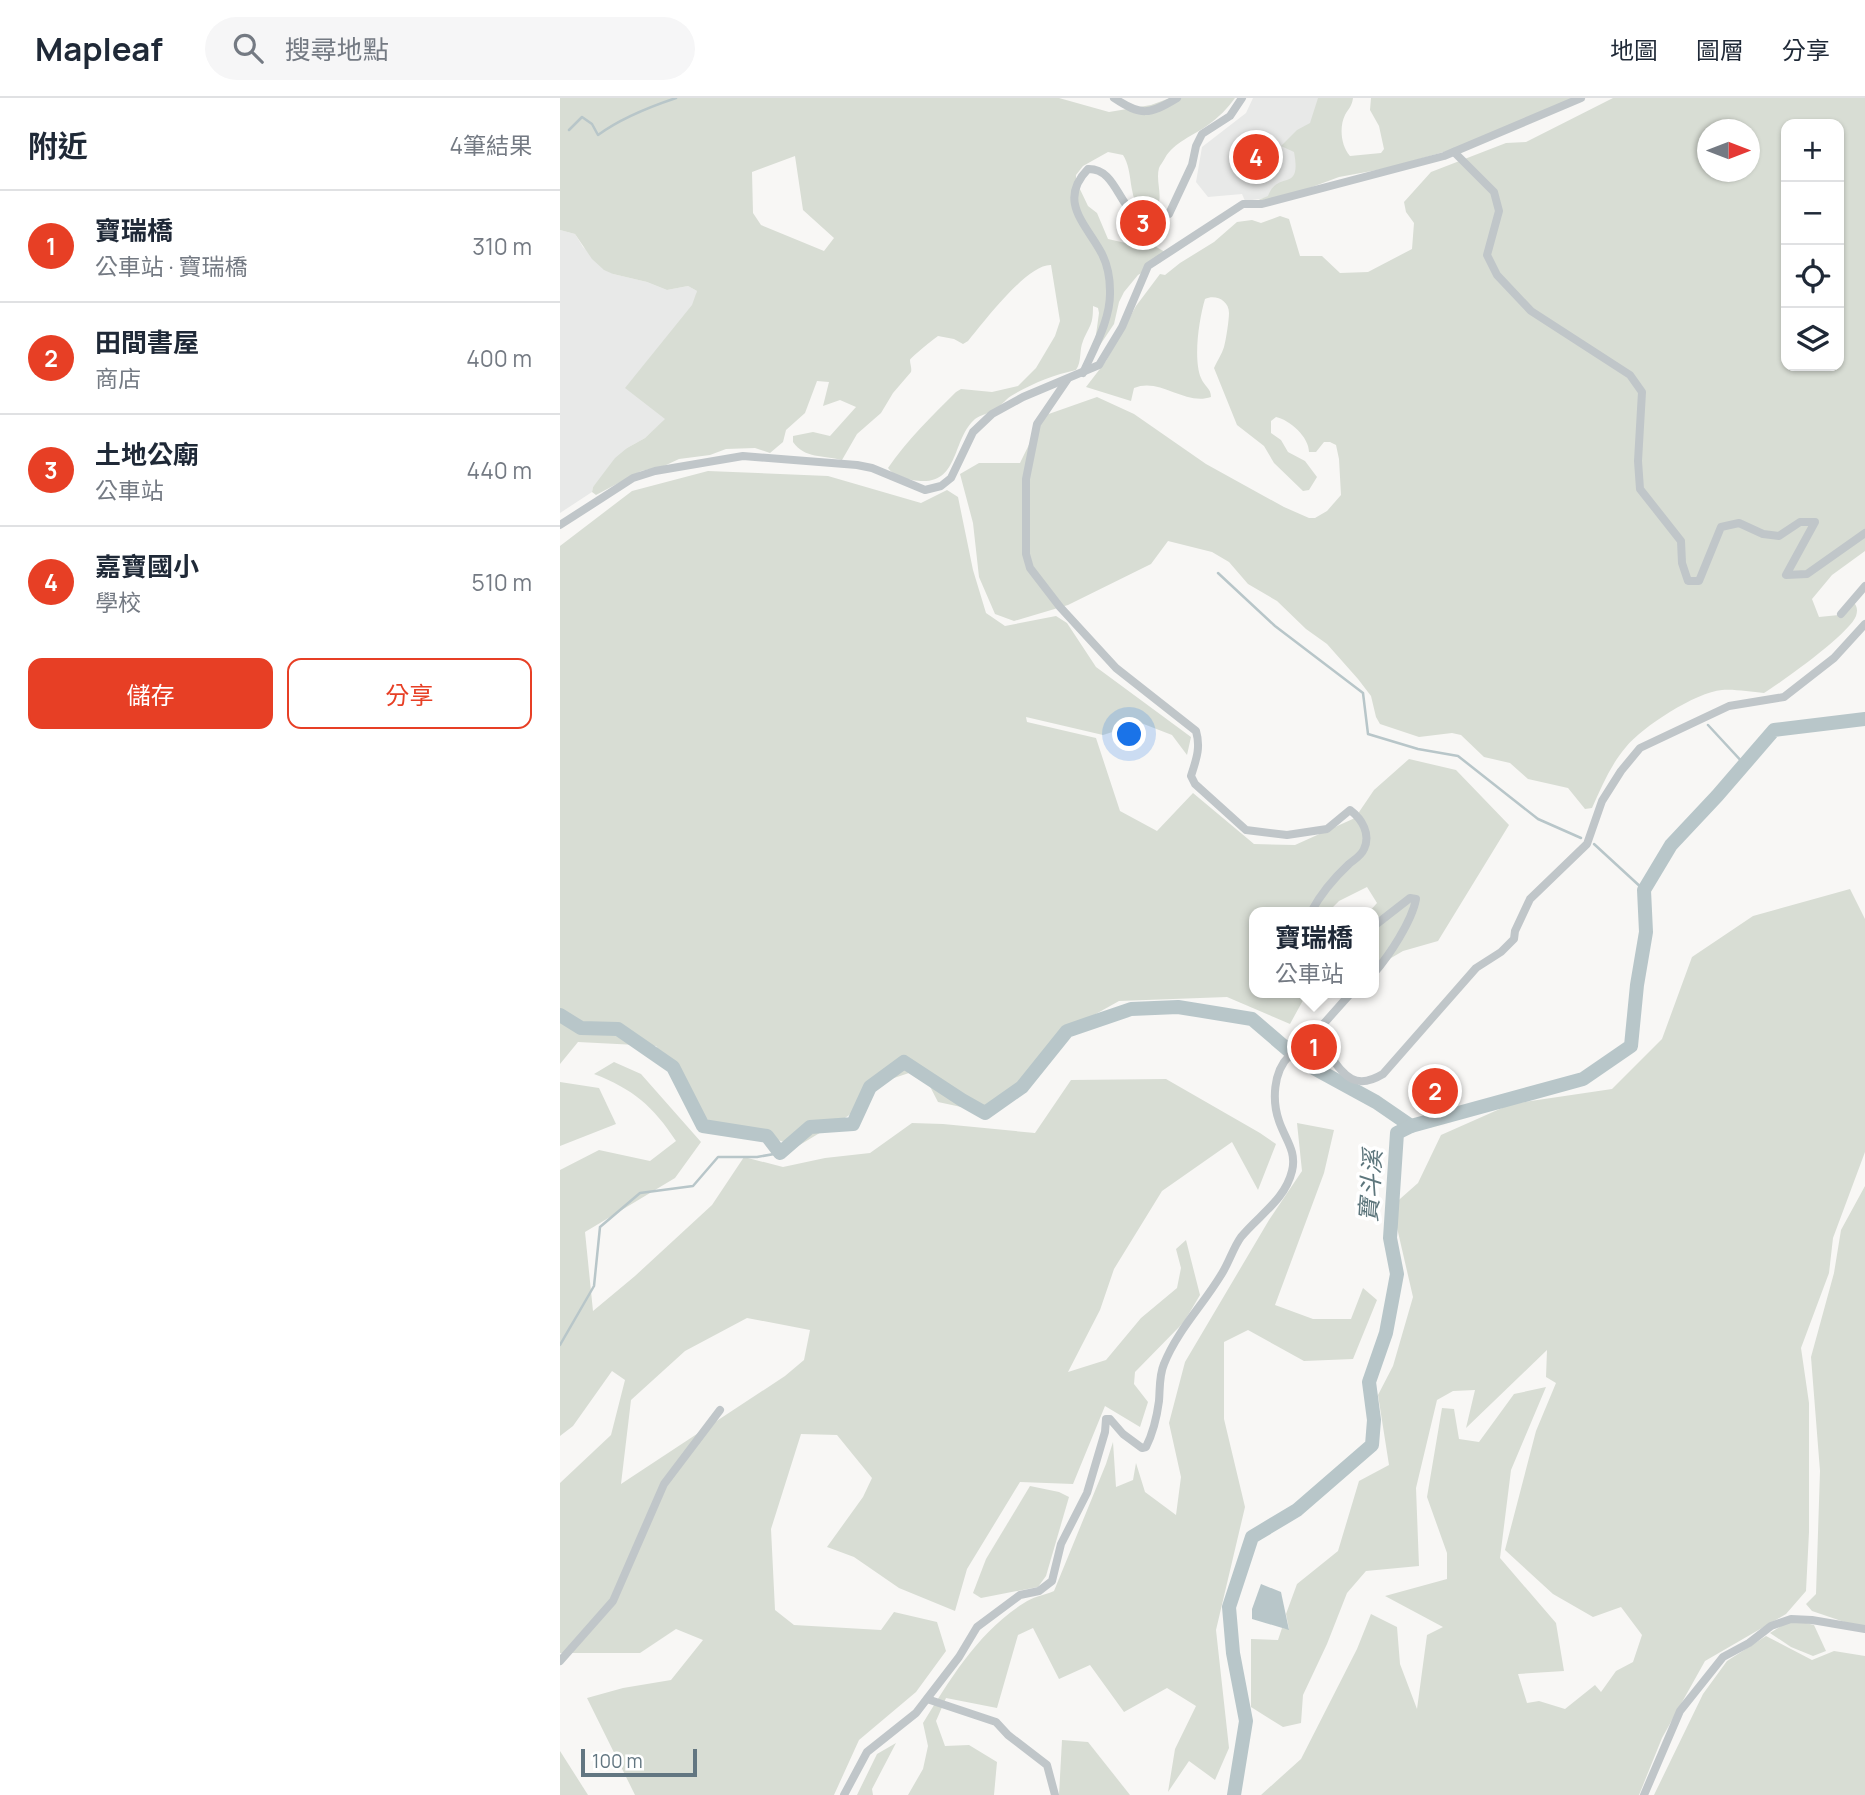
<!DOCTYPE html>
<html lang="zh-TW">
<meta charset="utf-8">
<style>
:root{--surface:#fff;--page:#f6f6f7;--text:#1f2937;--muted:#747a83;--line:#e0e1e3;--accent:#e73f25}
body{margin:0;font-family:Manrope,"Noto Sans TC",sans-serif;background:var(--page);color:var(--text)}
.controls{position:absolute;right:21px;top:21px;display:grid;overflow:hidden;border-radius:14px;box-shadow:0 2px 5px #0004}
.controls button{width:63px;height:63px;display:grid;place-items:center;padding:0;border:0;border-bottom:2px solid var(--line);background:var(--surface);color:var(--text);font:35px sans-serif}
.compass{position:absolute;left:1137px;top:21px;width:63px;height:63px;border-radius:50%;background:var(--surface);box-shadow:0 2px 5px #0004;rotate:90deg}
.scale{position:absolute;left:21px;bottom:18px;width:116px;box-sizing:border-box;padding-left:7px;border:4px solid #627681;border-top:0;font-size:19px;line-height:24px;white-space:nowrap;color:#627681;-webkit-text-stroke:5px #fff;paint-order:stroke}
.you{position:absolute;left:570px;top:637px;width:24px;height:24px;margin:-18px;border:5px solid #fff;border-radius:50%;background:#1a73e8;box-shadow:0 0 0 10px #1a73e833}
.badge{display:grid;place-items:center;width:46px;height:46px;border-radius:50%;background:var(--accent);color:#fff;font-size:23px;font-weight:700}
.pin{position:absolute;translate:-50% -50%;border:4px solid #fff;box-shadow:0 2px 7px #0006}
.popup{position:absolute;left:689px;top:809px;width:130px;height:91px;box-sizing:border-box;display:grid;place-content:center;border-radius:14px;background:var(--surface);filter:drop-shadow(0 2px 5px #0005);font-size:23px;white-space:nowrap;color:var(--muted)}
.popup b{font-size:26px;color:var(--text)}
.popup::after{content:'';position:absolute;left:50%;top:100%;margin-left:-14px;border:14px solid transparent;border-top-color:var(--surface)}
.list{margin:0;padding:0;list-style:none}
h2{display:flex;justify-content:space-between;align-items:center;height:91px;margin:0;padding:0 28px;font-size:30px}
h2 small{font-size:23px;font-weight:400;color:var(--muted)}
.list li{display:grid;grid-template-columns:46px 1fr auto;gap:21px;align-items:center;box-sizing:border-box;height:112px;padding:0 28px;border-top:2px solid var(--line)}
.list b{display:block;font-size:26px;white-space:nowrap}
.list p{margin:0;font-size:23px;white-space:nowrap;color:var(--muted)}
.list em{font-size:23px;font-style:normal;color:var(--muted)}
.actions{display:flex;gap:14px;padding:21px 28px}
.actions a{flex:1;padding:16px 0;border:2px solid var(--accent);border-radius:14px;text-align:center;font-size:24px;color:var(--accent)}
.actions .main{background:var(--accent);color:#fff}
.icon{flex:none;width:38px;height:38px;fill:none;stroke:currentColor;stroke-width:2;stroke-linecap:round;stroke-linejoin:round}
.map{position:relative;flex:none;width:1305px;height:1697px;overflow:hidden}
header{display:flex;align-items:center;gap:42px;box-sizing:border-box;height:98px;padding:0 35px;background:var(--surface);border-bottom:2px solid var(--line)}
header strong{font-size:33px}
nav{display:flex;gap:38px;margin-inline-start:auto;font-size:24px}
.search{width:490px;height:63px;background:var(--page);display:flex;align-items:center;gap:18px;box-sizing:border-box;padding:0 24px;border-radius:38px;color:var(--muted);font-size:26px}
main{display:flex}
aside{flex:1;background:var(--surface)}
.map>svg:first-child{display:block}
</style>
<header>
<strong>Mapleaf</strong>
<div class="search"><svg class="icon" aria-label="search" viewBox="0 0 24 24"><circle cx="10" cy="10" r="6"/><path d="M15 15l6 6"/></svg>搜尋地點</div>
<nav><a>地圖</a><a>圖層</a><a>分享</a></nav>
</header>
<main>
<aside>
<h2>附近<small>4筆結果</small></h2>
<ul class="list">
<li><span class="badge">1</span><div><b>寶瑞橋</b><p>公車站 · 寶瑞橋</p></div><em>310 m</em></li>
<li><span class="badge">2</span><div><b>田間書屋</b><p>商店</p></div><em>400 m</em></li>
<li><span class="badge">3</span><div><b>土地公廟</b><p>公車站</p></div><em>440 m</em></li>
<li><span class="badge">4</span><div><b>嘉寶國小</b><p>學校</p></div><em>510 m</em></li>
</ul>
<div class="actions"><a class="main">儲存</a><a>分享</a></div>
</aside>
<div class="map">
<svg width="1305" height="1697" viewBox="0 0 1305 1697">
<rect width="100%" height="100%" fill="#f8f7f5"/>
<g fill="#e8e9e8">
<polygon points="693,0 760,0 744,78 714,99 685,103 682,96 648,99 636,84 642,49 686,15"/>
<polygon points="0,132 15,136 23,149 53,176 87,184 107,192 128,188 137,193 106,321 85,340 67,350 33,389 32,394 0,415"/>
</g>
<g fill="#d8ddd4" fill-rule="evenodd">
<path d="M 0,0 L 499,0 L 549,14 L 591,7 L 610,0 L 675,0 C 667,11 659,19 648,27 C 633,38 614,44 605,60 C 603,64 600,67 599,70 C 594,88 611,111 583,115 C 567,99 574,74 563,57 L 548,54 L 523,68 L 516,77 L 516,83 L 528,108 L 537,115 L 548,141 L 570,146 L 591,146 L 605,154 L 601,164 L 578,177 L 564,194 L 559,204 L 554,226 L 540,247 L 535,244 L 539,215 L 538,210 L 533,208 C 533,228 530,226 523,243 C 519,252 522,263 516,272 C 493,277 471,286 451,298 C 445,302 441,308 434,312 C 428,316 420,317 415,321 C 390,343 401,391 352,382 C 343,380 334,378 328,370 C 347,342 372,318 396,294 L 401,291 L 432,294 L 458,288 L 476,270 L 495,238 L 500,223 L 491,167 C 467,166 423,225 408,243 L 403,246 L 394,241 L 378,238 C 374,241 351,259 350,262 C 350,266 352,270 351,274 L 333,295 L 321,315 L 297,336 L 282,362 C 263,357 245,361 233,344 L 233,338 L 253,334 L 270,338 L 296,309 L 280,302 L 263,308 L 269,284 L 257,283 L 245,315 L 226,332 L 223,344 L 210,355 L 195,350 L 166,351 L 150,357 L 119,361 L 104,368 L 81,373 L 36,397 L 32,394 L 33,389 L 55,360 L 67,350 L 85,340 L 105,321 L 65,290 L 132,207 L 137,193 L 128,188 L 107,192 L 87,184 L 53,176 L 44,172 L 32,161 L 15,136 L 0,132 ZM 235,58 L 243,112 L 274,140 L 264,153 L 201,127 L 193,115 L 192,74 Z"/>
<path d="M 758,0 L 793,0 C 792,8 789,10 785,17 C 779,29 781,48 790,58 L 821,55 L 824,51 L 819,28 L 810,12 L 811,0 L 1025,0 L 901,49 L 828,70 L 779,79 L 725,99 L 696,103 L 708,98 C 718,71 742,96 734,54 L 721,48 L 737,32 L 750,25 Z"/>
<path d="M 1053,0 L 1305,0 L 1305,453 L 1272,477 L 1252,501 L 1259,519 L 1279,517 L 1293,503 C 1297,508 1298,512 1296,518 C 1290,535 1222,584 1204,595 C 1191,594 1175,591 1162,592 C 1136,594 1082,629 1066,649 C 1051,666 1041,690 1032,710 L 1025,711 L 1008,690 L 968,681 L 950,665 L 924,659 L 901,637 L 892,635 L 859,639 L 820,626 L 816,619 L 811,598 L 798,581 L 767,546 L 746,531 L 717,503 L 688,486 L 669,464 L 652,454 L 608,443 L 591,466 L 508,507 L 454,523 L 435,516 L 419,479 L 413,425 L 400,376 L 419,365 L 460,365 L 483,318 L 537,299 L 574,316 L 646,366 L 724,409 L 749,420 L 755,420 L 767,413 L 781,397 L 779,361 L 776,347 L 770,344 L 764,344 L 756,354 L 749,354 C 749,339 730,322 716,319 L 711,323 L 711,335 L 721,342 L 728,354 L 745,363 L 757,379 L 749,392 L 743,393 L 714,365 L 704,348 L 677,327 L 654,270 C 657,263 662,256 664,249 C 666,242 669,222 669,215 C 669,202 655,196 645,201 C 639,221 633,261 641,280 C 644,288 651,290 651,299 C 625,308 600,279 574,290 L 571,303 L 526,289 L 546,263 L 576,208 L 600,176 L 605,177 L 620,165 L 654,144 L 677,124 L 692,122 L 701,125 L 720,118 L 729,121 L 740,158 L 762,158 L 780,175 L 808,174 L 852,151 L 854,125 L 846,114 L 844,104 L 871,74 L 946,45 L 966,44 ZM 1226,26 L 1279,26 L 1279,268 L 1226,268 ZM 1148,32 L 1190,32 L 1190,74 L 1148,74 Z"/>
<polygon points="148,373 268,378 361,405 387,392 398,399 413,472 426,515 445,528 496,518 507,525 536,569 631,639 627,657 612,637 581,625 543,637 466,619 467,624 536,640 560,713 597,733 633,695 694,746 735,747 795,720 814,692 849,661 896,672 949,727 878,843 843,853 814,870 814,814 809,814 817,805 807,789 779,803 768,814 694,814 694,895 747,895 730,926 667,899 559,903 509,931 472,974 429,1015 378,1004 361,971 328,982 288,1018 238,1048 207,1039 155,1033 96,948 18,944 0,966 0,448 72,393"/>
<polygon points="1290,791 1305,821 1305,1054 1273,1140 1269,1175 1241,1250 1249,1305 1249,1434 1246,1493 1226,1516 1145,1563 1102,1640 1079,1697 701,1697 741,1661 797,1551 811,1516 837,1529 840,1566 857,1611 867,1537 883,1529 825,1498 887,1481 887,1455 867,1399 882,1310 894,1311 899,1341 919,1344 954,1296 986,1289 951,1372 940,1460 996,1525 1004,1573 958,1576 967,1605 979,1603 1005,1611 1035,1587 1041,1594 1056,1573 1073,1564 1082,1537 1061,1509 1033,1519 993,1496 945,1452 976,1333 996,1285 986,1279 987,1252 906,1330 915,1292 893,1293 877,1302 856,1390 859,1468 806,1473 787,1495 767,1546 743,1597 741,1625 723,1629 691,1609 691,1541 718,1542 722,1530 729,1531 726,1516 737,1486 778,1453 799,1383 829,1367 818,1297 833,1268 853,1199 832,1108 858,1085 881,1037 951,1006 1052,991 1102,941 1132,859 1193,818"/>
<path d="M 54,964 L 81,976 L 141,1044 L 115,1080 L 25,1134 L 33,1213 L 75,1178 L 152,1107 L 184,1059 L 223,1069 L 265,1060 L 310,1055 L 352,1025 L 383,1026 L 475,1035 L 511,982 L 606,981 L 700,1035 L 716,1046 L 698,1092 L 672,1044 L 602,1093 L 554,1171 L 540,1212 L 508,1274 L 546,1262 L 581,1220 L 617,1190 L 621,1170 L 616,1151 L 626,1142 L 640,1197 L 624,1224 L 575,1274 L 574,1286 L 588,1304 L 580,1329 L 545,1308 L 513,1386 L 460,1384 L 407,1471 L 395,1513 L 339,1490 L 294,1459 L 267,1449 L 303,1399 L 312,1380 L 277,1337 L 241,1336 L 211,1431 L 215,1512 L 234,1527 L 321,1532 L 334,1514 L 377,1524 L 386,1553 L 356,1594 L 299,1642 L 274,1697 L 75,1697 L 27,1600 L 63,1590 L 111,1582 L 143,1542 L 116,1531 L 80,1555 L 0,1555 L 0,1385 L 51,1337 L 65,1282 L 52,1273 L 13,1328 L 0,1338 L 0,1072 L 39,1052 L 90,1063 L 116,1043 C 93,1008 73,991 34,976 ZM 187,1220 L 250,1232 L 244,1262 L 225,1278 L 61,1386 L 71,1302 L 125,1253 Z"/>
<polygon points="0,984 39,990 56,1026 0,1048"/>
<path d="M 737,1025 L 774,1032 L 764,1075 L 715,1207 L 753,1221 L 791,1221 L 803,1190 L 817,1202 L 793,1261 L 744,1263 L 688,1232 L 664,1244 L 664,1321 L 685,1409 L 656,1532 L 669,1650 L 655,1682 L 629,1663 L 608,1694 L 615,1651 L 636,1608 L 607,1590 L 564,1614 L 530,1567 L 499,1581 L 473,1530 L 458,1537 L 437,1610 L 386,1600 L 376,1623 L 385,1648 L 409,1647 L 437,1664 L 434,1697 L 348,1697 L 363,1671 L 368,1648 L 363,1625 C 390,1581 419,1533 464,1505 C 472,1499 485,1497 494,1493 L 546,1366 L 553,1344 L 556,1389 L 573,1382 L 576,1365 L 585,1394 L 616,1417 L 621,1379 L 609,1325 L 625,1264 L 709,1122 L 742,1073 Z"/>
<polygon points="1305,1088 1305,1531 1252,1513 1246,1506 1256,1496 1260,1373 1251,1259 1274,1175 1281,1132"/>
<polygon points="470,1388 499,1394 509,1399 486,1478 478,1489 421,1500 413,1495 426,1461"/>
<polygon points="1242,1524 1254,1527 1266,1553 1253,1558 1231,1549 1210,1535 1226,1525"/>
<polygon points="1206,1538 1252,1562 1274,1553 1305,1558 1305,1697 1094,1697 1143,1596 1167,1563"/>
<polygon points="502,1642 528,1644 570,1697 499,1697"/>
<polygon points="336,1645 312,1691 313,1697 297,1697 317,1656"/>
<polygon points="0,1653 28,1697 0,1697"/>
</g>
<polygon fill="#b8c6c9" points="701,1486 721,1494 729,1532 692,1521 692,1511"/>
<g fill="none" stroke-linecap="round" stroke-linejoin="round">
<g stroke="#b8c6c9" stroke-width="2.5">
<path d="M 9,32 L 22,19 L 32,26 L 38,37 C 61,20 89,9 116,0"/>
<polyline points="658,475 715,528 803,595 808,636 858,651 898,658 978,721 1021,740"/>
<polyline points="1148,627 1185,667"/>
<polyline points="1034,746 1084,792"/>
<polyline points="0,1247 34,1188 40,1129 80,1095 133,1088 158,1059 197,1059 220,1055"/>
</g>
<g stroke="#b8c6c9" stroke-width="14">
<polyline points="0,917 21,930 58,931 113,969 143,1028 207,1038 220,1055 250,1029 293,1026 310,989 344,964 402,1002 425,1015 462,989 507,933 571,911 618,909 692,921 741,963 816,1004 851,1028"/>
<polyline points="674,1697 686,1623 673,1555 669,1509 692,1439 737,1412 812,1347 814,1322 809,1284 826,1235 837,1176 830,1140 837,1035 851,1028 1023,981 1071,948 1077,887 1086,834 1084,792 1111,747 1157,698 1214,632 1305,621"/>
</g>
<g stroke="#c0c6c9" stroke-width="8">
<path d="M 554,0 C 581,18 589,17 617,0"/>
<polyline points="894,54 934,94 939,113 927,157 937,177 971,213 1070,277 1082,294 1078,363 1080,391 1121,443 1122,465 1128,483 1139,483 1161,429 1179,425 1203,436 1219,438 1240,424 1255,424 1226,477 1247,476 1305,435"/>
<path d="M 523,275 C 534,250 551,221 550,193 C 550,181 548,168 542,156 C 526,126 497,103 528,71 C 561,70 558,124 593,122 C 598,121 604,118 609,116 L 632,67 L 636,48 L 642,36 L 670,18 L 682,0"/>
<path d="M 507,282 L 477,326 L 466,381 L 466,456 L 470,470 L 500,509 L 556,570 L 636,633 C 641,650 636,662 631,678 L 635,686 L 686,732 L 727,737 L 767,731 L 790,712 C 802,721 811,736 804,751 C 801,758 795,761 789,766 C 774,780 760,797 751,814"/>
<polyline points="0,427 73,380 95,373 183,358 297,367 312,370 365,392 381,388 391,380 413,334 432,316 463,299 539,267 562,229 588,168 683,106 702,106 884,58 1021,0"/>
<polyline points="1281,516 1305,488"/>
<path d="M 814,828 L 850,800 L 856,801 C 852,823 829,858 814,875"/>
<polyline points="754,945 759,931 791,895"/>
<polyline points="0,1563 53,1503 104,1386 160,1312"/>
<polyline points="367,1601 436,1624 448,1637 487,1667 495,1697"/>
<path d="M 284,1697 L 307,1654 L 356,1615 L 399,1559 L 417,1529 L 460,1497 L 479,1493 L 492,1483 L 501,1446 L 527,1395 L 545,1334 L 546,1321 L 550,1321 L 563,1336 L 582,1350 L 586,1349 C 593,1335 597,1318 599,1303 C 600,1291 599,1277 604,1266 C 617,1233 643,1207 661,1177 C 669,1165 673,1150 681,1139 C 699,1117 725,1102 732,1073 C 737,1053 725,1041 719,1023 C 712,1003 713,974 729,958 C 737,950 751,945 762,947 C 781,971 790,996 823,976 L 916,870 L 941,854 L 954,841 L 955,833 L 970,801 L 1027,746 L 1042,703 L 1061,673 L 1080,650 L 1169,608 L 1224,599 L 1274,560 L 1305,526"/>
<polyline points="1084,1697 1120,1613 1163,1559 1189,1545 1211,1528 1231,1521 1252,1522 1305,1531"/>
</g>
</g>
<g text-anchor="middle" stroke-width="7" stroke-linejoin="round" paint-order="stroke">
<g font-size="24" font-style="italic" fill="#5d767c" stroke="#fff">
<text transform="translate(811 1088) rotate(-86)" y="8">寶斗溪</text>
</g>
</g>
</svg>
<div class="controls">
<button>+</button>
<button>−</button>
<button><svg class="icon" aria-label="locate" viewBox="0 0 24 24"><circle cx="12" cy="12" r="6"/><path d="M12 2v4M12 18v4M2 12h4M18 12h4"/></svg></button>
<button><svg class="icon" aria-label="layers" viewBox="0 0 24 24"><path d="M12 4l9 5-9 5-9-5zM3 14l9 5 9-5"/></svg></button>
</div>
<svg class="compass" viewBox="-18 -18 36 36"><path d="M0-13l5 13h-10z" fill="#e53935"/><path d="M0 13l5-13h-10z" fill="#747a83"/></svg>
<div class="scale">100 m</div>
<div class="you"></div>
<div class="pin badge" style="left:754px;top:949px">1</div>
<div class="popup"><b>寶瑞橋</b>公車站</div>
<div class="pin badge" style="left:875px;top:993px">2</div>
<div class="pin badge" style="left:583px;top:125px">3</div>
<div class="pin badge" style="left:696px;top:59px">4</div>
</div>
</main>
